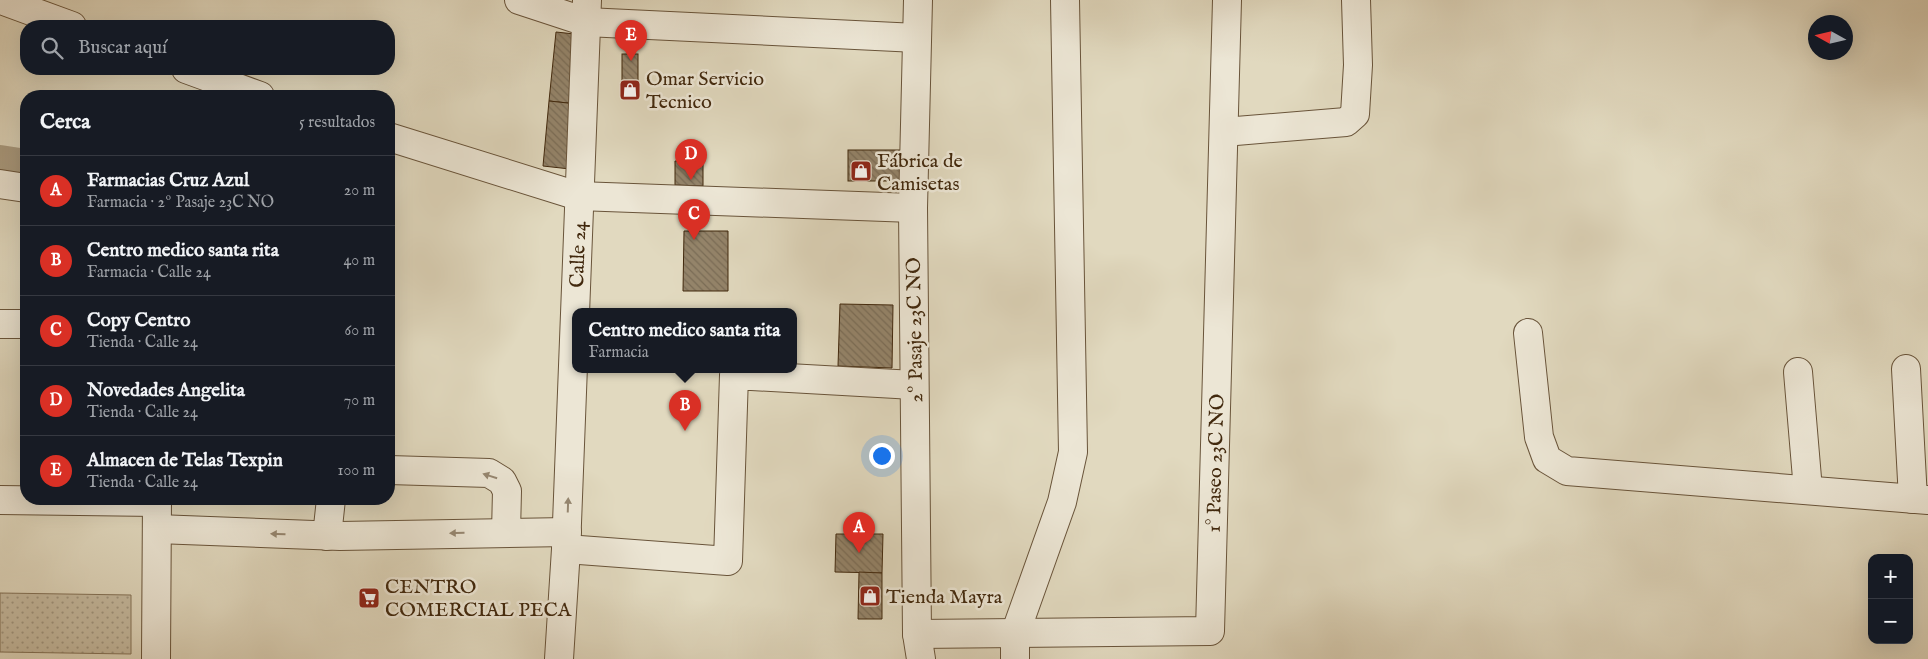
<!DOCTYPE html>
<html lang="es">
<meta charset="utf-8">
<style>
:root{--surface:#171b24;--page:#20242c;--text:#f1f3f6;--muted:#9ea1a6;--line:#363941;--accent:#d93025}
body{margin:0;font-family:"IM FELL English",serif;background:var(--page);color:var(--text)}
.controls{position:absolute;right:15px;bottom:15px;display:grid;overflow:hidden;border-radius:10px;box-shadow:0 5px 20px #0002}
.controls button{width:45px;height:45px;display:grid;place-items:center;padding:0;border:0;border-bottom:1px solid var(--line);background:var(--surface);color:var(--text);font:25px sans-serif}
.compass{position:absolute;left:1808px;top:15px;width:45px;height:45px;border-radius:50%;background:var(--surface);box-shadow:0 5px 20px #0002;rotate:278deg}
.you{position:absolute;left:881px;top:455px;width:18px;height:18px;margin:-12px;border:4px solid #fff;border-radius:50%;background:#1a73e8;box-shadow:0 0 0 8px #1a73e833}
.badge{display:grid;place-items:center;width:32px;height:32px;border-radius:50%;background:var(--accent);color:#fff;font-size:16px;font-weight:700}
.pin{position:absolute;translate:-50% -41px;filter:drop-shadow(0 1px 2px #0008)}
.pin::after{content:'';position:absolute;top:26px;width:18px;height:15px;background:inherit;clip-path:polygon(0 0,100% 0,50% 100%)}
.popup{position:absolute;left:572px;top:308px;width:225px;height:65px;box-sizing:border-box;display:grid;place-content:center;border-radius:10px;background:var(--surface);filter:drop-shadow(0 1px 4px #0005);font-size:16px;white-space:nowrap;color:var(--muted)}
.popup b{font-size:19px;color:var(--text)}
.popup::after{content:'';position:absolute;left:50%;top:100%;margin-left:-10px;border:10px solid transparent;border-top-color:var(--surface)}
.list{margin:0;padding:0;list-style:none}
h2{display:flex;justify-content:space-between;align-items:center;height:65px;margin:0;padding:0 20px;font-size:21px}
h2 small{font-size:16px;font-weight:400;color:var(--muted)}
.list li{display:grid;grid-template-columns:32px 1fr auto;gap:15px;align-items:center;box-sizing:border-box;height:70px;padding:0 20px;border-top:1px solid var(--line)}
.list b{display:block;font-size:19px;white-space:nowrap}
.list p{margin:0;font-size:16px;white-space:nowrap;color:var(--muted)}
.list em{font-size:16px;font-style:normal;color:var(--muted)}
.icon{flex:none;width:28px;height:28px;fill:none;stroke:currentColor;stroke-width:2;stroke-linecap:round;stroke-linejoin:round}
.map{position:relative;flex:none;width:1928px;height:659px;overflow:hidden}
.search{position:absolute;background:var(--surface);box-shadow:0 5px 20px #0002;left:20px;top:20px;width:375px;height:55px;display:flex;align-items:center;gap:12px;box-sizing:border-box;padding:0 18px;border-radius:20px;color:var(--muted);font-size:19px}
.panel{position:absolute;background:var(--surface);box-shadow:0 5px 20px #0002;left:20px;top:90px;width:375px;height:415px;border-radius:20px}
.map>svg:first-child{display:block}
</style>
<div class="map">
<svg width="1928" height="659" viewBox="0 0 1928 659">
<defs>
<pattern id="grass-dots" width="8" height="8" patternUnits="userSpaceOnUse" patternTransform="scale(1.25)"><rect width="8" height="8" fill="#c6bba1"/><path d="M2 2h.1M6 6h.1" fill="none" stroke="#a29882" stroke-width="1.8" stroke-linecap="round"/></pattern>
<pattern id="building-back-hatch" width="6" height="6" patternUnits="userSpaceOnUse" patternTransform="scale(1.25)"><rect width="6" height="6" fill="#94846a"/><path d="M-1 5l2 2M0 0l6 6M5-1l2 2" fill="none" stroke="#7a6c56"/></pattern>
</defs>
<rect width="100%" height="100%" fill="#e1d9bf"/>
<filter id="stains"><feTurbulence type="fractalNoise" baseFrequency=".004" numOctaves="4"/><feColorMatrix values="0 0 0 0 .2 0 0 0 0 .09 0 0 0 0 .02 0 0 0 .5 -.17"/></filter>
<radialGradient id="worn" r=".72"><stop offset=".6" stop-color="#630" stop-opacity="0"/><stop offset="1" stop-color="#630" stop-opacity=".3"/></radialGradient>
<polygon fill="url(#grass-dots)" stroke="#847257" points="0,593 131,595 131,654 0,652"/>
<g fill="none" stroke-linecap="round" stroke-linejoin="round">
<polyline stroke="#ab9d82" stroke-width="32" points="0,161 26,165"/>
</g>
<g fill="url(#building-back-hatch)" stroke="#41280d">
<polygon points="556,32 584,35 577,104 549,101"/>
<rect x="622" y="54" width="16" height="44"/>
<polygon points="549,101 577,104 570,169 543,166"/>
<rect x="848" y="150" width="52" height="31"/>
<polygon points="675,161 703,162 703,186 675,185"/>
<polygon points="684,231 728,231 728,291 683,291"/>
<polygon points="840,304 893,305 892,368 838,366"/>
<polygon points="836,534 883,534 882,573 835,572"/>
<polygon points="859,572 882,573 882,619 858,619"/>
</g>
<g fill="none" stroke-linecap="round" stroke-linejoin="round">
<g stroke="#69543a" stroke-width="30">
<g id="minor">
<polyline points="1,0 72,26"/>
<polyline points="519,0 586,22 917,38"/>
<polyline points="918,0 913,208 917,634 921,659"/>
<polyline points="186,69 260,96"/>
<polyline points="1224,132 1346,122 1355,114 1358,65 1356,0"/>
<polyline points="389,137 578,196 913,208"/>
<polyline points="0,184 26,188"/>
<polyline points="0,324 26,324"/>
<polyline points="1528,333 1539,437 1547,459 1567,471 1928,500"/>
<polyline points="1906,369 1913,499"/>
<polyline points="1798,372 1808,490"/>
<polyline points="389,470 489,473 502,481 507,491 506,532"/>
<polyline points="0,500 157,502"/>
<polyline points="157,529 340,536 567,532"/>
<polyline points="327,536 331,499"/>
<polyline points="566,549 728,561 734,375 914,385"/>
<path id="s1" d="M 917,634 L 1210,631 L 1227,0"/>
<polyline points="156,659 157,499"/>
<path id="s2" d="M 559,659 L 566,549 L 587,0"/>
<polyline points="1015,659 1015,634 1062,502 1073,452 1065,0"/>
</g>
</g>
<use href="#minor" stroke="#ece6d5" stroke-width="28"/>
</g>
<defs><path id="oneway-solid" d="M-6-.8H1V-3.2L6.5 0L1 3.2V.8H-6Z" transform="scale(1.25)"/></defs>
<g fill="#968771">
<use href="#oneway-solid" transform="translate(490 476) rotate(-162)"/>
<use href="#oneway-solid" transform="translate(568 505) rotate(-88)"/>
<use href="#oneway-solid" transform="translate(457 533) rotate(179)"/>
<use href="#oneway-solid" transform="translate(278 534) rotate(-178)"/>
</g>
<defs>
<g id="shop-square" transform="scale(1.125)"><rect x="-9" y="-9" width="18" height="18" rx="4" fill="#8f2418" stroke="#ece6d5"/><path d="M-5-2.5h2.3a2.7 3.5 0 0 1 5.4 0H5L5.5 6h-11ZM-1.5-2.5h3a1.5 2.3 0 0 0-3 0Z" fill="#fff"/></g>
<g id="supermarket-square" transform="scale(1.125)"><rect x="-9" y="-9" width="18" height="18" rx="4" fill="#8f2418" stroke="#ece6d5"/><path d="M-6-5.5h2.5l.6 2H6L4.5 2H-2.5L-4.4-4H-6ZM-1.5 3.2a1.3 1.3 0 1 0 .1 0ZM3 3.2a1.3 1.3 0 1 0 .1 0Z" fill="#fff"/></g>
</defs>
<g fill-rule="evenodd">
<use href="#shop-square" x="630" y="90"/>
<use href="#shop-square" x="861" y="171"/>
<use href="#shop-square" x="870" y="596"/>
<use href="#supermarket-square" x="369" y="598"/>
</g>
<g text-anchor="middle" stroke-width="5" stroke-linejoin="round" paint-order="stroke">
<g font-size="20" fill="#41280d" stroke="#ece6d5" text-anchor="start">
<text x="646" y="85">Omar Servicio<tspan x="646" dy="23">Tecnico</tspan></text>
<text x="877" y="167">Fábrica de<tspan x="877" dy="23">Camisetas</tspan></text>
<text x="385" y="593">CENTRO<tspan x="385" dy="23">COMERCIAL PECA</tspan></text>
<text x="886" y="603">Tienda Mayra</text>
</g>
<g font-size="20" fill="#41280d" stroke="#ece6d5">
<text dy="7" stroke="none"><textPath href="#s2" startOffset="405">Calle 24</textPath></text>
<text transform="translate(914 330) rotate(-91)" y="7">2º Pasaje 23C NO</text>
<text dy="7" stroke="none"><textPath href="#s1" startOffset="461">1° Paseo 23C NO</textPath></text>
</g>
</g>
<rect width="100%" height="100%" filter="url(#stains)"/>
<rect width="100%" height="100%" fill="url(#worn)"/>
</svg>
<div class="controls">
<button>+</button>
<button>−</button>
</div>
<svg class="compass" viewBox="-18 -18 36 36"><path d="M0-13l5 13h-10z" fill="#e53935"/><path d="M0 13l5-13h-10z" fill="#9ea1a6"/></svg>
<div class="you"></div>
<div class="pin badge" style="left:859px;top:553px">A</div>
<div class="pin badge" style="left:685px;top:431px">B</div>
<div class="popup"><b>Centro medico santa rita</b>Farmacia</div>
<div class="pin badge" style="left:694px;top:240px">C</div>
<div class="pin badge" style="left:691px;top:180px">D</div>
<div class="pin badge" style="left:631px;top:61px">E</div>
<div class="search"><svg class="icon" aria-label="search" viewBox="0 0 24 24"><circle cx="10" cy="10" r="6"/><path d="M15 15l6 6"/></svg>Buscar aquí</div>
<section class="panel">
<h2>Cerca<small>5 resultados</small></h2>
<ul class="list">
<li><span class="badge">A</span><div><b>Farmacias Cruz Azul</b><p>Farmacia · 2º Pasaje 23C NO</p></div><em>20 m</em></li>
<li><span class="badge">B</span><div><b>Centro medico santa rita</b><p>Farmacia · Calle 24</p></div><em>40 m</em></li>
<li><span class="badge">C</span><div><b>Copy Centro</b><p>Tienda · Calle 24</p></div><em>60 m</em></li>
<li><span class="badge">D</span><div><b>Novedades Angelita</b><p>Tienda · Calle 24</p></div><em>70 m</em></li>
<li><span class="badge">E</span><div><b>Almacen de Telas Texpin</b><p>Tienda · Calle 24</p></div><em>100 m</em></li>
</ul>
</section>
</div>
